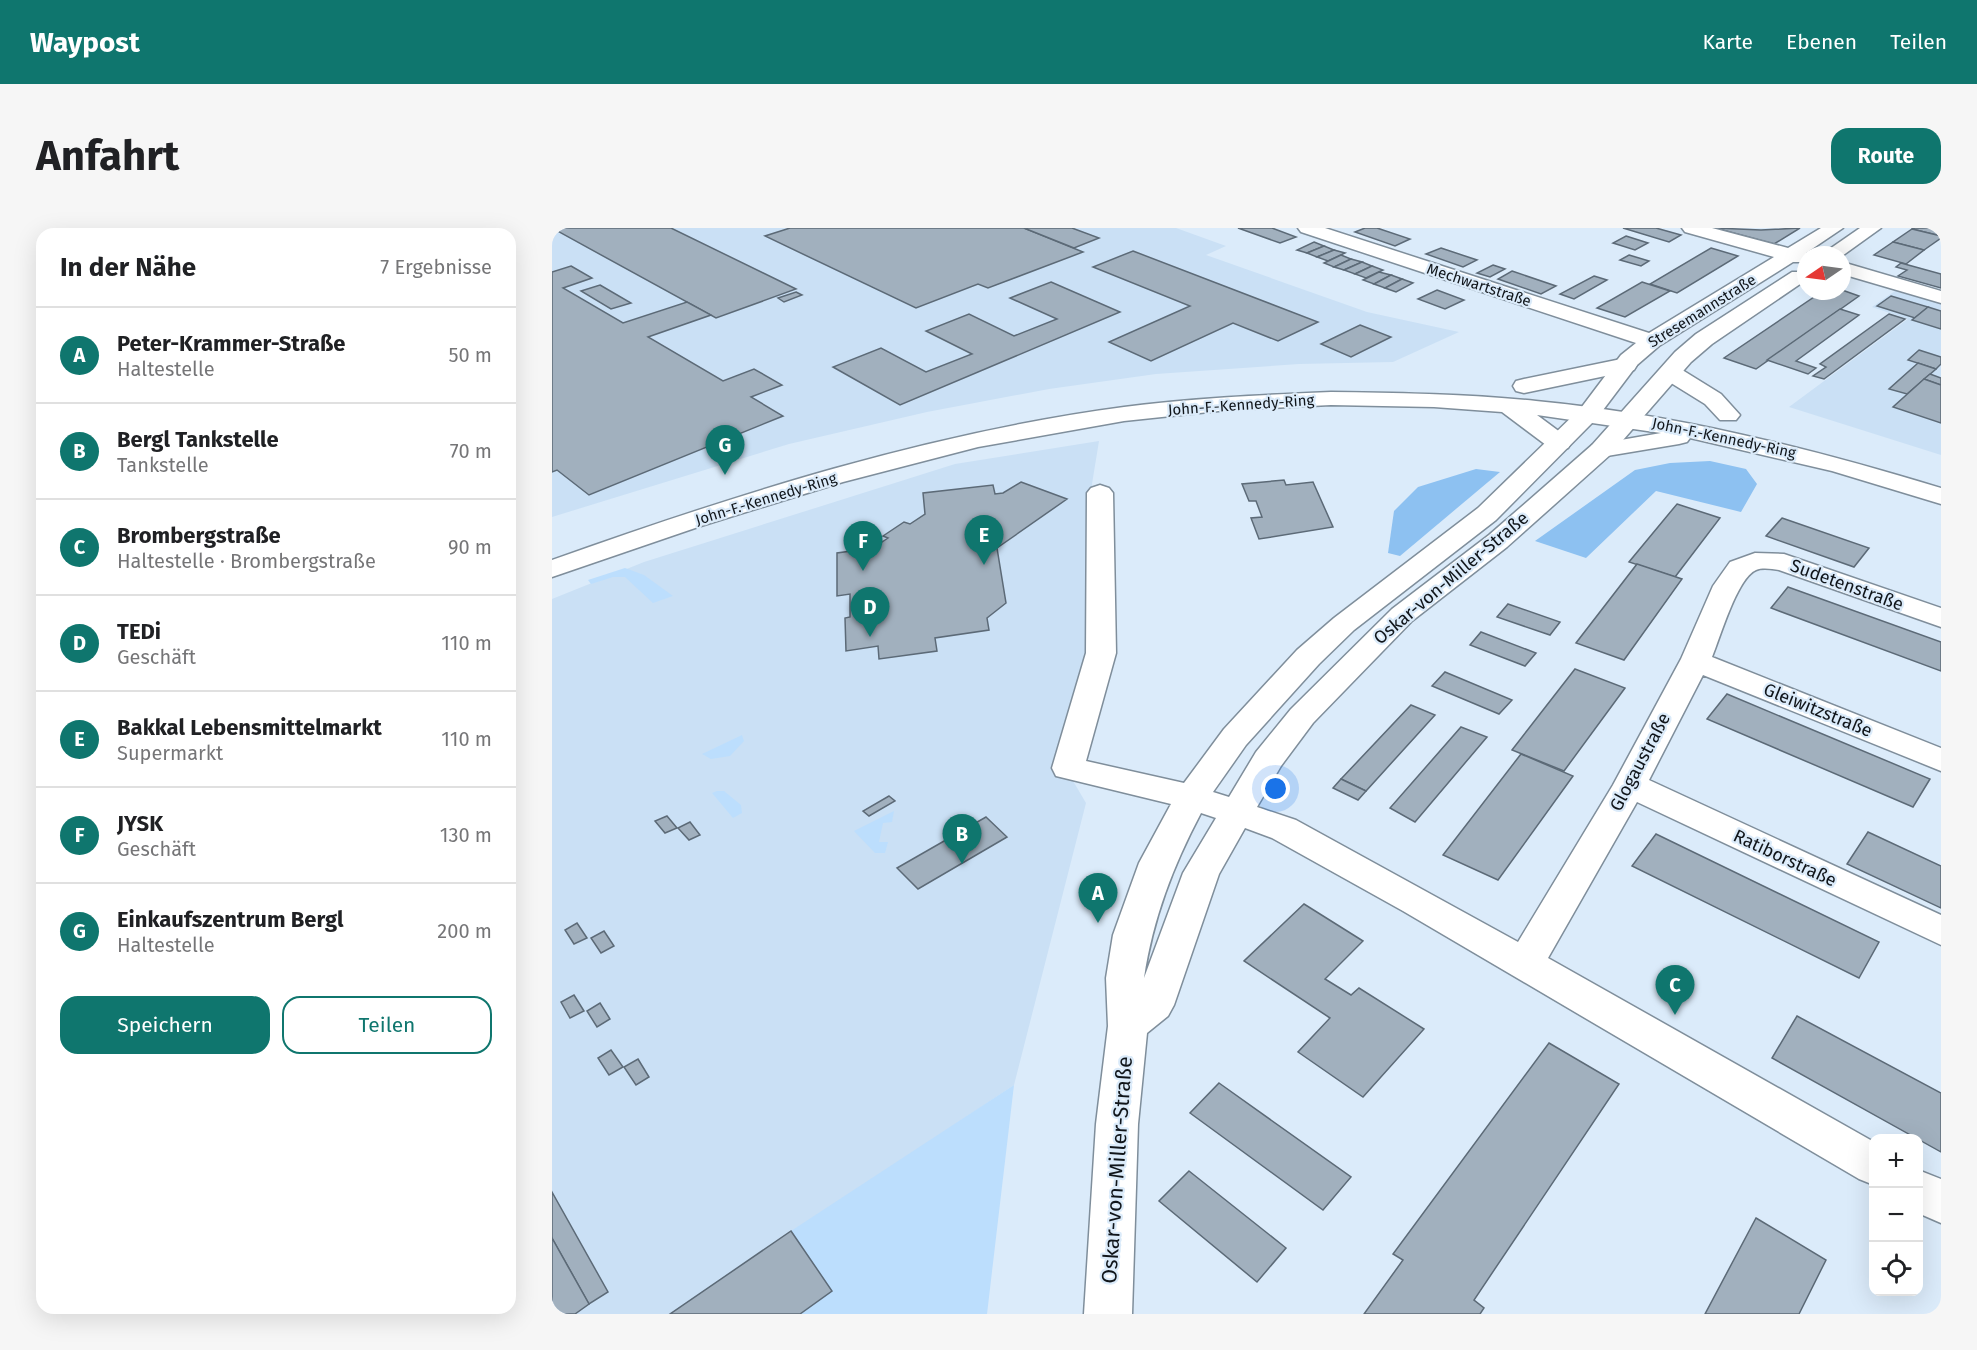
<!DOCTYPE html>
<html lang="de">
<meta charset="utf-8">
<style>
:root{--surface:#fff;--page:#f6f6f6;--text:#202124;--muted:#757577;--line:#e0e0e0;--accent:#0f766e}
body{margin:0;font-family:"Fira Sans",sans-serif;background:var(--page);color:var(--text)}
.controls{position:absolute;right:18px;bottom:18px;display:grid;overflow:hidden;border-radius:12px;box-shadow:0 6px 24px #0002}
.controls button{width:54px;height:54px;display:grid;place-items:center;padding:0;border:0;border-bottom:2px solid var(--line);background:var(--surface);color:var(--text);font:30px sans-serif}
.compass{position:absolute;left:1245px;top:18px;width:54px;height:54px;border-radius:50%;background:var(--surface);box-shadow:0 6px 24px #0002;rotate:257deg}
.you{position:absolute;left:724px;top:561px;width:21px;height:21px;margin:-15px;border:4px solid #fff;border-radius:50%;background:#1a73e8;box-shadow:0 0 0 9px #1a73e833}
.badge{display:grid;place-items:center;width:39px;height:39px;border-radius:50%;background:var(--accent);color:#fff;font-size:20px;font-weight:700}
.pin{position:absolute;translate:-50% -50px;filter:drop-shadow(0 2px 3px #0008)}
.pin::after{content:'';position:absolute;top:32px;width:21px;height:18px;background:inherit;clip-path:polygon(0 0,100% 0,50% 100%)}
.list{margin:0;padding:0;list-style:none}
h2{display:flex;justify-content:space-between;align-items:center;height:78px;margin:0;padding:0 24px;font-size:26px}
h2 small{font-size:20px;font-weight:400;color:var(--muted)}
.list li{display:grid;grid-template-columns:39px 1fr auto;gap:18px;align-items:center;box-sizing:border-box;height:96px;padding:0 24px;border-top:2px solid var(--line)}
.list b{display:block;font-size:22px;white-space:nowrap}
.list p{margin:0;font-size:20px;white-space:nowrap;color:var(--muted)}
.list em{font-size:20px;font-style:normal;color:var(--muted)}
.actions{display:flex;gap:12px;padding:18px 24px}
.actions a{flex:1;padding:14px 0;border:2px solid var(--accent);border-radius:18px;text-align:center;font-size:21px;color:var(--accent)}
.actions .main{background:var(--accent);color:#fff}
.icon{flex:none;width:33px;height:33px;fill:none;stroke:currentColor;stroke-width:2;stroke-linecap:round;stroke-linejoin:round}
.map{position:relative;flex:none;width:1389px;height:1086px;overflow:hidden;border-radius:18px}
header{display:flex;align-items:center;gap:36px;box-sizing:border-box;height:84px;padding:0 30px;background:var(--accent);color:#fff}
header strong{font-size:28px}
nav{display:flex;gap:33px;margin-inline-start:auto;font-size:21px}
.intro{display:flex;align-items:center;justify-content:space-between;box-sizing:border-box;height:144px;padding:0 36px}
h1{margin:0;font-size:42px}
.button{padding:15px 27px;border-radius:18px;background:var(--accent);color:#fff;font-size:21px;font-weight:700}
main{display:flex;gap:36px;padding:0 36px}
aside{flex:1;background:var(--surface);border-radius:18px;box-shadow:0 6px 24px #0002}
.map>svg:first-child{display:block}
</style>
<header>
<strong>Waypost</strong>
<nav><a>Karte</a><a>Ebenen</a><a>Teilen</a></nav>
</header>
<div class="intro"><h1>Anfahrt</h1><a class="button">Route</a></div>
<main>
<aside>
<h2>In der Nähe<small>7 Ergebnisse</small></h2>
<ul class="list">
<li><span class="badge">A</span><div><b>Peter-Krammer-Straße</b><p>Haltestelle</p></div><em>50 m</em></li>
<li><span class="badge">B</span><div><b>Bergl Tankstelle</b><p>Tankstelle</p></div><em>70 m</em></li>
<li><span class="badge">C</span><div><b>Brombergstraße</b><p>Haltestelle · Brombergstraße</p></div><em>90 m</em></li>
<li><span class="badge">D</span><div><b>TEDi</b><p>Geschäft</p></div><em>110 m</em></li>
<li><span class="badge">E</span><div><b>Bakkal Lebensmittelmarkt</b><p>Supermarkt</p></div><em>110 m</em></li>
<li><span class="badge">F</span><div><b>JYSK</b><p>Geschäft</p></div><em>130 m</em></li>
<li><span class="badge">G</span><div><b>Einkaufszentrum Bergl</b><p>Haltestelle</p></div><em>200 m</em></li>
</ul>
<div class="actions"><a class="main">Speichern</a><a>Teilen</a></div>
</aside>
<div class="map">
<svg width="1389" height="1086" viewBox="0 0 1389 1086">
<rect width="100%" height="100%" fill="#dbebfa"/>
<g fill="#cae0f5">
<polygon points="0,0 624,0 674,18 654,27 815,84 907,104 841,134 747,136 604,146 497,161 375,184 237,216 0,289"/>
<polygon points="1343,63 1389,76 1389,227 1237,179 1356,91 1320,79"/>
<polygon points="547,213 540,256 544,277 549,425 514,541 534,575 462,857 118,1086 0,1086 0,371 92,334 403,236"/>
</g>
<g fill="#bcdefd">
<polygon points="73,340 92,347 121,368 101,375 73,349 61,349 39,356 36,352"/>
<polygon points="190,507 192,513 178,528 159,531 150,526"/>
<polygon points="165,563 172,563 189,577 190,585 181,590 160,565"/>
<polygon points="342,583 340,594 331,595 327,614 336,614 333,625 323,625 302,603"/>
<polygon points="462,857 435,1086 248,1086 279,1063 239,1003"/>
</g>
<g fill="#8dc1f1">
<polygon points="1158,233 1194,241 1205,256 1189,284 1104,263 1034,330 983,313 1083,242 1118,235"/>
<polygon points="924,241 948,244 848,328 836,325 842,283 866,259"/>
</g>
<g fill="#a1b0be" stroke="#5c6a77" stroke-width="1.5">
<polygon points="0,0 119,0 244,61 164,90"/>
<polygon points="238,0 472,0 531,24 436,60 426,56 364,80 213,8"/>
<polygon points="472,0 520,0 547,10 522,20"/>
<polygon points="686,0 720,0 744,9 728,15"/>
<polygon points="813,0 825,0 858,11 843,18 803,4"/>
<polygon points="1071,0 1104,0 1129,7 1117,14"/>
<polygon points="1163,0 1209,2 1248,0 1222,16"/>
<polygon points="1389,0 1389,8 1360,1 1361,0"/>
<polygon points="1360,1 1389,8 1389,10 1372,22 1341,14"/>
<polygon points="1074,8 1096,15 1083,22 1061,15"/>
<polygon points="762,14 772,18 755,25 745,22"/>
<polygon points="1341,14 1372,22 1354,36 1322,27"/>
<polygon points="772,18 782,22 765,29 755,25"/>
<polygon points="889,20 925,32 911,39 874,26"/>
<polygon points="1159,20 1186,28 1125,65 1098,56"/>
<polygon points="782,22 793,25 776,33 765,29"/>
<polygon points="581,23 766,94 726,113 681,95 599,133 557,114 638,78 541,39"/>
<polygon points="789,27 799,31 782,39 772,35"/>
<polygon points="1077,27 1097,33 1089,38 1068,32"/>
<polygon points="799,31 810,34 792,42 782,39"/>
<polygon points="810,34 820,38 803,46 792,42"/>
<polygon points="1349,35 1389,46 1389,60 1346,48 1355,42 1344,39"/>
<polygon points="941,37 953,41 938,49 925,45"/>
<polygon points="19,38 40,50 11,60 71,95 135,74 159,87 96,109 171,153 202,141 230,157 199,169 231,188 37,267 5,242 0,244 0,44"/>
<polygon points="820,38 831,42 814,50 803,46"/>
<polygon points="960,43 1004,58 989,66 946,51"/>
<polygon points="827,44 839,47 822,56 811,52"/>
<polygon points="839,47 850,51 833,60 822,56"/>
<polygon points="1042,48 1055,52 1022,71 1008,66"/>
<polygon points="850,51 861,55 844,64 833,60"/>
<polygon points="499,54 568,84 348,177 281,139 329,120 374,144 420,126 374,103 417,86 462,108 505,91 458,70"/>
<polygon points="1090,54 1118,63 1073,89 1045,80"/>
<polygon points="48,57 79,75 59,81 29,63"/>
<polygon points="885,62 912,72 893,81 866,71"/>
<polygon points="1290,62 1307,68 1204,141 1172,130 1271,63"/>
<polygon points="244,64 250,67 232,74 226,70"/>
<polygon points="1339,68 1376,79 1363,90 1325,78"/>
<polygon points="1376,79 1389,83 1389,101 1360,92"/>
<polygon points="1288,81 1307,87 1244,133 1264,140 1256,146 1215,132"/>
<polygon points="1337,86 1353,91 1272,151 1261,148 1274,139 1268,136"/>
<polygon points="808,97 839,109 799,129 769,116"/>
<polygon points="1367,122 1389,129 1389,136 1384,141 1356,132"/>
<polygon points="1366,135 1384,141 1355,166 1337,161"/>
<polygon points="1378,146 1389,150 1389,157 1372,151"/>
<polygon points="1372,151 1389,157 1389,195 1341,179"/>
<polygon points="732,252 734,257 761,254 781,299 707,311 699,290 710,289 704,273 697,273 690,256"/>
<polygon points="469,254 515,271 445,320 454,375 435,390 437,402 383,410 385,423 327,431 326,418 294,423 293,390 298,389 298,366 285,368 285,325 321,320 336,310 331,308 352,294 358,296 373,286 371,265 441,257 443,266 451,265"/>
<polygon points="1125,276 1168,290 1123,349 1077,334"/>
<polygon points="1230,290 1317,320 1302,339 1214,308"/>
<polygon points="1085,336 1130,351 1072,432 1024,415"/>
<polygon points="1236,359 1389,414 1389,443 1219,380"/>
<polygon points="956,376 1008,394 998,407 945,389"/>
<polygon points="929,404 984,425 973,438 918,417"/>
<polygon points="1023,441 1073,460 1012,543 960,522"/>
<polygon points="893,444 960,472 947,486 880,458"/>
<polygon points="1175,466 1378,551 1361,579 1155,491"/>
<polygon points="859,477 883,487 814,563 789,551"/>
<polygon points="909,499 935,509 863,594 838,580"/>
<polygon points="969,526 1021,548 946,652 891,627"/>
<polygon points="789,551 814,563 806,572 781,560"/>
<polygon points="337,568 343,573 317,588 311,583"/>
<polygon points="115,588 125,600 113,605 103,593"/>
<polygon points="434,589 455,609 366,661 345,640"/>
<polygon points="138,594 148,607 137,612 126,600"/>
<polygon points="1316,604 1389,638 1389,680 1295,636"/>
<polygon points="1104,606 1327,714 1307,750 1080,638"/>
<polygon points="752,676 811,713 773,751 799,767 807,760 872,801 811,869 746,824 778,790 692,733"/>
<polygon points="25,695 35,710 22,716 13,702"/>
<polygon points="52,703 62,718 49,725 39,710"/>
<polygon points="22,767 32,783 18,790 9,774"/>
<polygon points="48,775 58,791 45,799 35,783"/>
<polygon points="1245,788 1389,865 1389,924 1220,830"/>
<polygon points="997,815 1067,856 922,1072 932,1080 928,1086 812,1086 851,1032 841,1026"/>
<polygon points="59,822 71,839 57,847 46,830"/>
<polygon points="86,831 97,849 84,857 72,839"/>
<polygon points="667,855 799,949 771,982 638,885"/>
<polygon points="637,943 734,1020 705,1054 607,973"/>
<polygon points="0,964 56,1064 37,1076 0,1010"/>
<polygon points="1204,990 1274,1032 1247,1086 1153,1086"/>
<polygon points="239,1003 280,1063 248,1086 118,1086"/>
<polygon points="0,1010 37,1076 23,1086 0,1086"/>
</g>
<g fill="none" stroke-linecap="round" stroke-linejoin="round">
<g stroke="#7f8e9b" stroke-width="3">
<g id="minor">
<path d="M 746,0 L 773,0 L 1097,105 L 1222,29 L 1133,4 L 1130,0 L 1160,0 L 1236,20 L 1269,0 L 1291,0 L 1254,25 L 1256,27 L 1254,27 L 1254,34 L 1241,34 L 1107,118 L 1085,137 L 1045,190 L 944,292 L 802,402 L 767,436 L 694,517 L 661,564 L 677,569 L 704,524 L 739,481 L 840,381 L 937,307 L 1040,217 L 1123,124 L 1144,106 L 1240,44 L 1254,44 L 1254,52 L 1160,116 L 1139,134 L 1058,227 L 955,319 L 860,393 L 761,495 L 729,538 L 705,579 L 744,592 L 966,714 L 1061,557 L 1129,431 L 1161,358 L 1178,334 L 1203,325 L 1232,326 L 1389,380 L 1389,399 L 1227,342 C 1220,341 1211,339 1204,342 C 1185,350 1168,410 1160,429 L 1389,520 L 1389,543 L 1151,447 L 1097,552 L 1389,687 L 1389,717 L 1085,574 L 996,730 L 1322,914 L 1322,957 L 1307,951 L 851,683 L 720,610 L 693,600 L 667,646 L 622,777 L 616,788 L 595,805 L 586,896 L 580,1086 L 532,1086 L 544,896 L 556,798 L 554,750 L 561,707 L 587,635 L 619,576 L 504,548 L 500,540 L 534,425 L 535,265 L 539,260 L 548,257 L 557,260 L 561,265 L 564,425 L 534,533 L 632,555 L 672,501 L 745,422 L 782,390 L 926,280 L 1029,180 L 1069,127 L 1084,115 L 749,4 ZM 649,585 L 664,590 L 631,645 L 592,750 C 601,690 621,638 649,585 Z"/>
<polygon points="1308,0 1329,0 1290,28 1269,27"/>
<polygon points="1290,34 1389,63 1389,75 1290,46"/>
<polygon points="1366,942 1389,951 1389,995 1366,985"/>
</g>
</g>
<g stroke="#7f8e9b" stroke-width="3">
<g id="major">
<polygon points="1074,130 1082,132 1085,137 1082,142 972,165 964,163 961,158 964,153 972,151"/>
<polygon points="1119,138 1127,140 1169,166 1188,187 1184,192 1168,192 1153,176 1111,150 1108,145 1111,140"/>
<path d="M 779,164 C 848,165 916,166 984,173 C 1122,186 1257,220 1389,260 L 1389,276 L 1280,243 L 1138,210 L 1135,214 L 1127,216 L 1049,229 L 1040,227 L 1037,222 L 1040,217 L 1109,205 L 985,187 L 1016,210 L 1019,215 L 1016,220 L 1007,222 L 998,220 L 950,184 L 882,179 L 779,177 L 676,182 L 572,193 L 426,219 L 291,254 L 149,298 L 0,349 L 0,332 C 186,266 376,205 572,179 C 641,170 710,167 779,164 Z"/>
</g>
</g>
<use href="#minor" fill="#fff" fill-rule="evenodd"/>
<use href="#major" fill="#fff" fill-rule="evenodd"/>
</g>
<g text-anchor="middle" stroke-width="4.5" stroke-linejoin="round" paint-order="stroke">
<g font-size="15" fill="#10151a" stroke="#dbebfa">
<text transform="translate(927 57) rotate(18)" y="5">Mechwartstraße</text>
<text transform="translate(1150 83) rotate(-32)" y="5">Stresemannstraße</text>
<text transform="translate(689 177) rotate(-4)" y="5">John-F.-Kennedy-Ring</text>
<text transform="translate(1172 210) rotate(12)" y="5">John-F.-Kennedy-Ring</text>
<text transform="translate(214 271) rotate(-17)" y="5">John-F.-Kennedy-Ring</text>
</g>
<g font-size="18" fill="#10151a" stroke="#dbebfa">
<text transform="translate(899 350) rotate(-40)" y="6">Oskar-von-Miller-Straße</text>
<text transform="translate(1295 357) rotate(20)" y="6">Sudetenstraße</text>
<text transform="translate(1266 482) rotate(22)" y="6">Gleiwitzstraße</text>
<text transform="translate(1088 534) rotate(-62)" y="6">Glogaustraße</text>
<text transform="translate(1233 630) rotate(25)" y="6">Ratiborstraße</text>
</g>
<g font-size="21" fill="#10151a" stroke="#dbebfa">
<text transform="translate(565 942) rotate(-86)" y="7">Oskar-von-Miller-Straße</text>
</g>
</g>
</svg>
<div class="controls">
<button>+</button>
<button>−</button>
<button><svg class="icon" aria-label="locate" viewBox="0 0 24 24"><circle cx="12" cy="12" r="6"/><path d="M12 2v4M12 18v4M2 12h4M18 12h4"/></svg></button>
</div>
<svg class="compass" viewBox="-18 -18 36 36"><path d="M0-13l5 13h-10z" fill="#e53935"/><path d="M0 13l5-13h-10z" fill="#757577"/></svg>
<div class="you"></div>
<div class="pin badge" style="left:546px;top:695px">A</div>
<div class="pin badge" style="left:410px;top:636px">B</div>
<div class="pin badge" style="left:1123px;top:787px">C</div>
<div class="pin badge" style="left:318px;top:409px">D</div>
<div class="pin badge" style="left:432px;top:337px">E</div>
<div class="pin badge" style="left:311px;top:343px">F</div>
<div class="pin badge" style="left:173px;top:247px">G</div>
</div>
</main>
